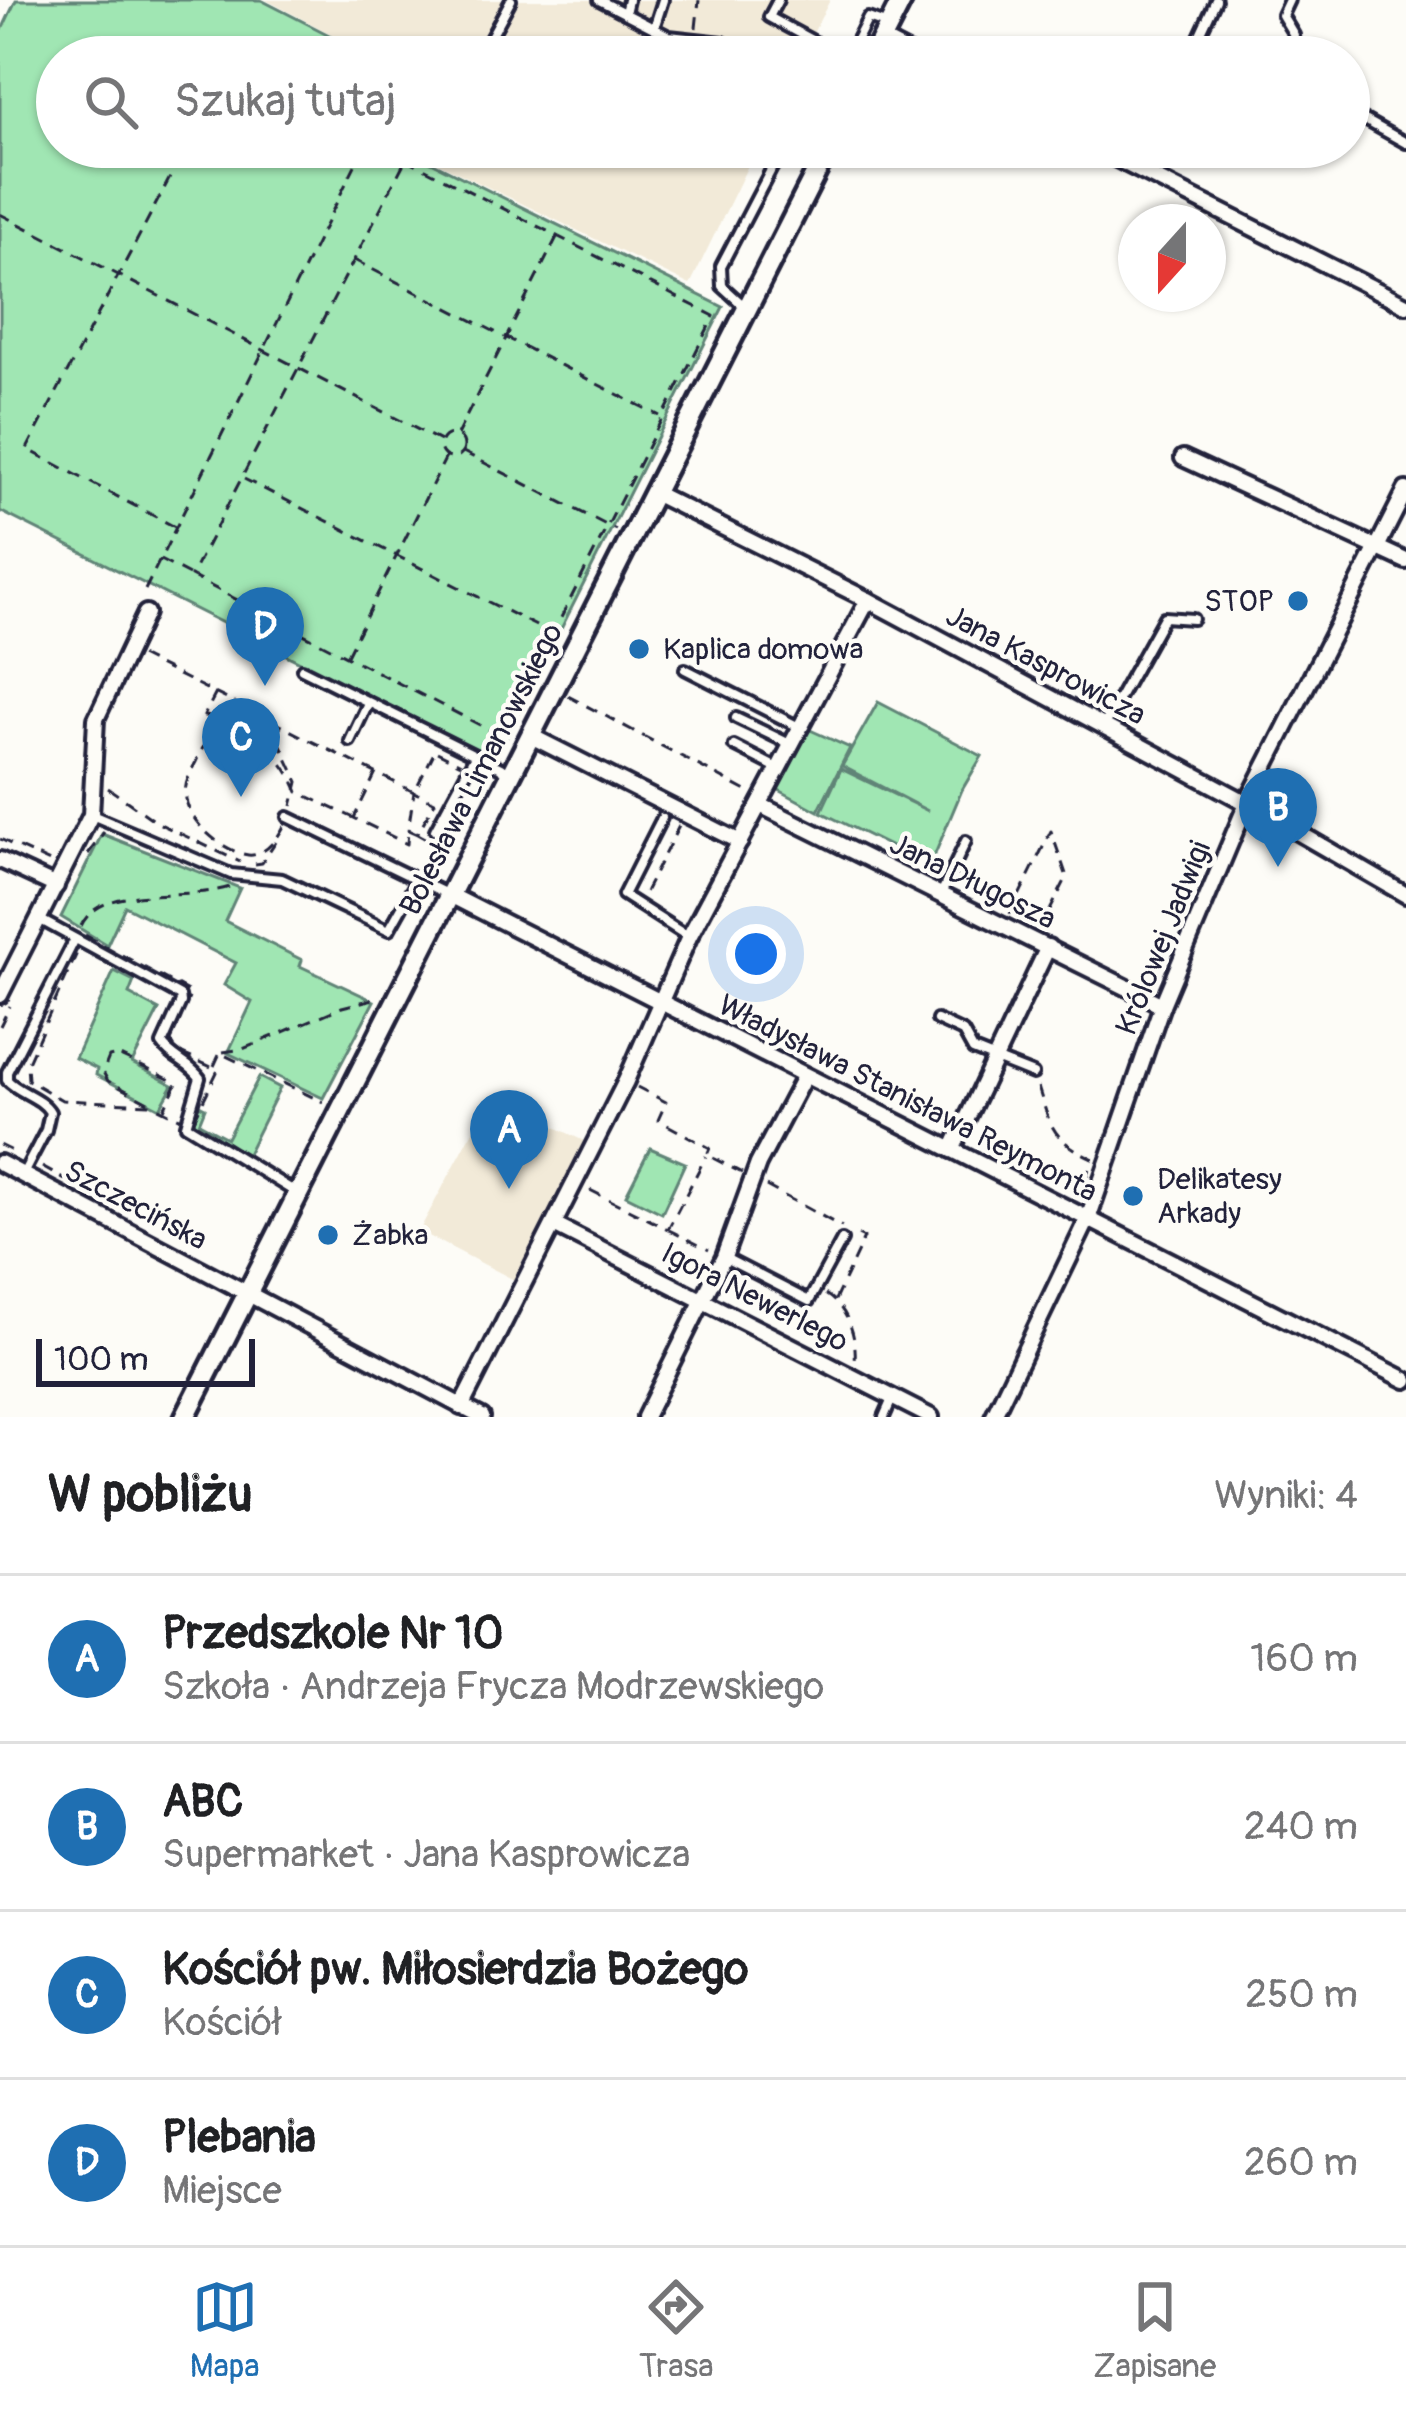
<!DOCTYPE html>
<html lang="pl">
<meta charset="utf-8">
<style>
:root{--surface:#fff;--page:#f2f2f2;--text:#202124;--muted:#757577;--line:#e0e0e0;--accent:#1f6fb2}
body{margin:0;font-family:Pangolin,sans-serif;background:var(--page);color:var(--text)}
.compass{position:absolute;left:1118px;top:204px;width:108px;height:108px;border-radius:50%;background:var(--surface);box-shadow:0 3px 9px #0004;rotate:201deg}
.scale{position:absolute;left:36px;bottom:30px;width:219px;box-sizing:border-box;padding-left:12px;border:6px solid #22223b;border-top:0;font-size:33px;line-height:42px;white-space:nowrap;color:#22223b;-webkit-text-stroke:9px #fdfcf7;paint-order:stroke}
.you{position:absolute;left:756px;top:954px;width:42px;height:42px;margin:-30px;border:9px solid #fff;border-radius:50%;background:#1a73e8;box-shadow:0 0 0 18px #1a73e833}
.badge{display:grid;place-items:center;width:78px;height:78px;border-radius:50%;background:var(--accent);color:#fff;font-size:39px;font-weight:700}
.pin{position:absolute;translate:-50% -99px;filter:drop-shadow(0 3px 6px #0008)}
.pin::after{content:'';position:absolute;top:63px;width:42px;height:36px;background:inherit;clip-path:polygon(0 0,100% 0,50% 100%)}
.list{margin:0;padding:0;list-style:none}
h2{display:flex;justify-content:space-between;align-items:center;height:156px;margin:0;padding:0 48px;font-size:51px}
h2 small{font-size:39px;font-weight:400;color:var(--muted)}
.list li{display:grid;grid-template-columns:78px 1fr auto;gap:36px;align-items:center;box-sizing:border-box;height:168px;padding:0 48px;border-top:3px solid var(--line)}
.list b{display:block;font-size:45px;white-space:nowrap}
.list p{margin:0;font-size:39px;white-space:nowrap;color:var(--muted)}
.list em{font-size:39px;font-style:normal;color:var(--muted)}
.icon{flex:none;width:66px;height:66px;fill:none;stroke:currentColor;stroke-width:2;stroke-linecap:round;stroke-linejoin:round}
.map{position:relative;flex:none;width:1406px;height:1417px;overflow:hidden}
.search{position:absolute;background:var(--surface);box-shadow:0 3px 9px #0004;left:36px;right:36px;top:36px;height:132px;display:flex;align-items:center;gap:30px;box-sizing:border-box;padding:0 42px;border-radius:66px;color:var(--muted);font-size:45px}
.sheet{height:828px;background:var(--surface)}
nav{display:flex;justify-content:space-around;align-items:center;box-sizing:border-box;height:168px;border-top:3px solid var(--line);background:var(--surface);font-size:33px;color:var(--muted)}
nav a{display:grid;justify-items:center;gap:6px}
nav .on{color:var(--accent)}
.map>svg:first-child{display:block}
</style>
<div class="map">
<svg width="1406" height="1417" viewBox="0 0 1406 1417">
<rect width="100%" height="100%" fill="#fdfcf7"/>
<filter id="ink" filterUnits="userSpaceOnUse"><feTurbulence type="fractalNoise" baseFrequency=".00833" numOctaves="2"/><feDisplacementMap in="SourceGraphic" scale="24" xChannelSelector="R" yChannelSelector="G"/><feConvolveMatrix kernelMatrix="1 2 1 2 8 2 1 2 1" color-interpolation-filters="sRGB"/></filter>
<g filter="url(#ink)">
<g fill="#f2ead8">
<polygon points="266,0 830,0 801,57 375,57"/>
<polygon points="405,147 757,147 690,285"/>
<polygon points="492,1096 596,1147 528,1287 419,1231"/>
</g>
<g fill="#a0e6b3" stroke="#618477" stroke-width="3">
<polygon points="16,0 261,0 372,57 57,57 57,147 401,147 723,307 495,760 0,511 0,34"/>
<polygon points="878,702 982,756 962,790 930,866 821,812 841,769 928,811 842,766"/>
<polygon points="808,729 850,748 818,811 777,789"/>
<polygon points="102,834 240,888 225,921 302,960 300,966 374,1001 323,1098 228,1053 252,1002 224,985 236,963 125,906 107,945 61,917"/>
<polygon points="114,971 134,981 129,994 159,1010 132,1063 173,1085 160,1108 96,1075 97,1069 75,1058"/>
<polygon points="259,1077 280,1088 246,1156 201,1130 192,1119 199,1105 205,1108 199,1123 227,1138"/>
<polygon points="650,1148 685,1163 662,1213 626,1195"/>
</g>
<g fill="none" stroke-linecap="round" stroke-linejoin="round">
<g stroke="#22223b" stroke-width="16">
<g id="service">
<polyline points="599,0 669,36 723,42 751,57"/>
<polyline points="778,0 769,17 815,42 824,57"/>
<polyline points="625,13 628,0"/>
<polyline points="654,28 663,0"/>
<polyline points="1196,43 1216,0"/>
<polyline points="480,57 511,0"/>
<polyline points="848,57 868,18 888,25"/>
<polyline points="1283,57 1294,35 1282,15 1289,0"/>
<polyline points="1349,111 1406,143"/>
<polyline points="745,307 722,286 721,266 772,168 789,147"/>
<polyline points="302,669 501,768 508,777"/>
<polyline points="685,669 799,727"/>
<polyline points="736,718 790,744"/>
<polyline points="1104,725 1164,617 1193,619"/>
<polyline points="350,741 368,703"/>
<polyline points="734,746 777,768"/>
<polyline points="92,815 231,874 282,879 389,930 417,880"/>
<polyline points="288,817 449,895"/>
<polyline points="662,818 623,895 687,936"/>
<polyline points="435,830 475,756"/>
<polyline points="941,894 966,841"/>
<path d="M 39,919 L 180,996 L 181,1002 L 162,1044 C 172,1059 190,1063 200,1078 L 186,1125 L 297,1193"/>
<polyline points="937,1020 963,1032 973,1050 1033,1074"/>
<path d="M 23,1174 L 46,1130 L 50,1112 C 41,1097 19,1093 7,1080 L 7,1072 L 75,939"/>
<polyline points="725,1258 809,1301 842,1240"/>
<polyline points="884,1417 892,1399"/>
</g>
</g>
<g stroke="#22223b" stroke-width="22">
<g id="minor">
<polyline points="882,40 915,57"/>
<polyline points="1093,147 1406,305"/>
<polyline points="1183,458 1406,561"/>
<polyline points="654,493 868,600 1247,803 1406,895"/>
<polyline points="531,736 740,842"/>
<polyline points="760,805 1162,1005"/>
<polyline points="0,860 56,886"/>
<polyline points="450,895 1406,1380"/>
<polyline points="0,995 91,815 96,719 146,613"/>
<polyline points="952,1150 1048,947"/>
<polyline points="0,1163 482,1417"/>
<polyline points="554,1225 931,1417"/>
<polyline points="461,1407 626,1081 689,937 868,600"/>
<polyline points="645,1417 724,1257 758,1164 804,1077"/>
<polyline points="993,1417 1088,1219 1162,1005 1247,803 1406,490"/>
</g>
</g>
<g stroke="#22223b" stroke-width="27">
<g id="tertiary">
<polyline points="873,57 902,0"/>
<polyline points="185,1417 829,147"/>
</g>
</g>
<g stroke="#22223b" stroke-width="3" stroke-dasharray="12 9" stroke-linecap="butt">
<polyline points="696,28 699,0"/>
<polygon points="406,159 714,316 501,736 191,576"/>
<polyline points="0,214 440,441"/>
<polyline points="354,260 660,416"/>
<circle cx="452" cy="446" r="12"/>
<polyline points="457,435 557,237"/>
<polyline points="463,452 616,530"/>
<polyline points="244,479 552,634"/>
<polyline points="175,527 27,449 186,147"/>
<polyline points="160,560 189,575"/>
<polyline points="145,590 364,147"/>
<polyline points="347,655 446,457"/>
<polyline points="140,656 414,792 435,751"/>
<polyline points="216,693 204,716 231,717 281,745 298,782 292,806"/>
<polyline points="568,696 750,793"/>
<polyline points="437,752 461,764"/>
<polyline points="376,773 354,818 407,844 408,831"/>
<polyline points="108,788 158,823 240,862"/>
<path d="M 284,826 C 278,838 264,857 248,855 C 224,852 189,823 186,799 C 183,785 190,773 196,762 C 203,746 210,733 226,725 C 262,740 283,756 298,792 L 354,818"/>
<polyline points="417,834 408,830 414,792 435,802 417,834 450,852"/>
<polyline points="0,839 50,862"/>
<polyline points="88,854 104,832"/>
<polyline points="255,864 262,863 276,842"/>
<polyline points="645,892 679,826"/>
<polyline points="1010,914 1051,831 1067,877 1040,930"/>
<path d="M 81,926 C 103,880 188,903 232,886"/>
<polygon points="85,935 191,993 171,1041 178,1052 218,1070 192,1124 150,1104 62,1100 28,1080 27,1064"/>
<polyline points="0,1026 10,1006"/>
<polyline points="223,1052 243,1049 342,1007 377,998"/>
<polyline points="214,1066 220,1053 323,1102"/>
<polyline points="637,1087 666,1102 658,1120 710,1148 707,1155 742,1173"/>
<path d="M 1038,1087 C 1051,1128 1052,1139 1092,1158 L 1086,1178"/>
<polyline points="148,1102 108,1081 103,1072 109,1057 118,1055 177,1083 164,1109"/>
<polyline points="0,1145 18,1154"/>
<polyline points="42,1167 65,1180"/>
<polyline points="766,1186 842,1227"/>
<polyline points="590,1190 668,1229 706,1156"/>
<polyline points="669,1230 709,1250"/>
<path d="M 825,1294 C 849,1309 857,1337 855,1363"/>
<polyline points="835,1300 864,1238 851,1232"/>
</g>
<use href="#service" stroke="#fdfcf7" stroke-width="8"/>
<use href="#minor" stroke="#fdfcf7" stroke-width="14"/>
<use href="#tertiary" stroke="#fdfcf7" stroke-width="18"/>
</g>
</g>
<g fill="#1f6fb2" stroke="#fdfcf7" stroke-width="4.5">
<circle cx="1298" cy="601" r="12"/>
<circle cx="639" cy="649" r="12"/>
<circle cx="1133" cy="1196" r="12"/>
<circle cx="328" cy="1235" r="12"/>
</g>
<g text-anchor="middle" stroke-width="9" stroke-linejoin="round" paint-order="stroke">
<g font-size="30" fill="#22223b" stroke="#fdfcf7" text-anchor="start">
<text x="1274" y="611" text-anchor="end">STOP</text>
<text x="663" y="659">Kaplica domowa</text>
<text x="1157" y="1189">Delikatesy<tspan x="1157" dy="34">Arkady</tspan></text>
<text x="352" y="1245">Żabka</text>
</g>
<g font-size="30" fill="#22223b" stroke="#fdfcf7">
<text transform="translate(1046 665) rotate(28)" y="10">Jana Kasprowicza</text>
<text transform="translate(481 769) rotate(-63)" y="10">Bolesława Limanowskiego</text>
<text transform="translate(973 881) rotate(26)" y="10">Jana Długosza</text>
<text transform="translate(1163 938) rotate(-68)" y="10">Królowej Jadwigi</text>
<text transform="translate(908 1098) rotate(27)" y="10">Władysława Stanisława Reymonta</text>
<text transform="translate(136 1205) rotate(28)" y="10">Szczecińska</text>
<text transform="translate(755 1297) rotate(27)" y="10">Igora Newerlego</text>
</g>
</g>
</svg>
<svg class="compass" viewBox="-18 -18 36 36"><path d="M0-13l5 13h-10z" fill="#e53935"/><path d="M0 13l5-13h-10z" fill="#757577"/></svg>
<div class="scale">100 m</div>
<div class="you"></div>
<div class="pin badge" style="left:509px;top:1189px">A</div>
<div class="pin badge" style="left:1278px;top:867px">B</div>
<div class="pin badge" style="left:241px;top:797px">C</div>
<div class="pin badge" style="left:265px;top:686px">D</div>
<div class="search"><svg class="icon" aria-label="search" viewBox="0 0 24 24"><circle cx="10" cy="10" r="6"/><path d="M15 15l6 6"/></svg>Szukaj tutaj</div>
</div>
<section class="sheet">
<h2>W pobliżu<small>Wyniki: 4</small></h2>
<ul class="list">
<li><span class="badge">A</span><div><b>Przedszkole Nr 10</b><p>Szkoła · Andrzeja Frycza Modrzewskiego</p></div><em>160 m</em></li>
<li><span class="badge">B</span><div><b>ABC</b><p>Supermarket · Jana Kasprowicza</p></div><em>240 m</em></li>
<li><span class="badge">C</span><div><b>Kościół pw. Miłosierdzia Bożego</b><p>Kościół</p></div><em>250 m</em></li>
<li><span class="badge">D</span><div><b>Plebania</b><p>Miejsce</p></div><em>260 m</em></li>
</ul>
</section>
<nav>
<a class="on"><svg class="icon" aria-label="map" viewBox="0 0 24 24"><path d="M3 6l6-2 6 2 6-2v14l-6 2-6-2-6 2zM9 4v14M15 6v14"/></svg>Mapa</a>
<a><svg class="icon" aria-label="directions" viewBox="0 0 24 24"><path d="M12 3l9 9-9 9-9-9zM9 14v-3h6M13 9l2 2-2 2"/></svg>Trasa</a>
<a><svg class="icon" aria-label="saved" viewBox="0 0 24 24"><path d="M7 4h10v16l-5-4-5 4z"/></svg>Zapisane</a>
</nav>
